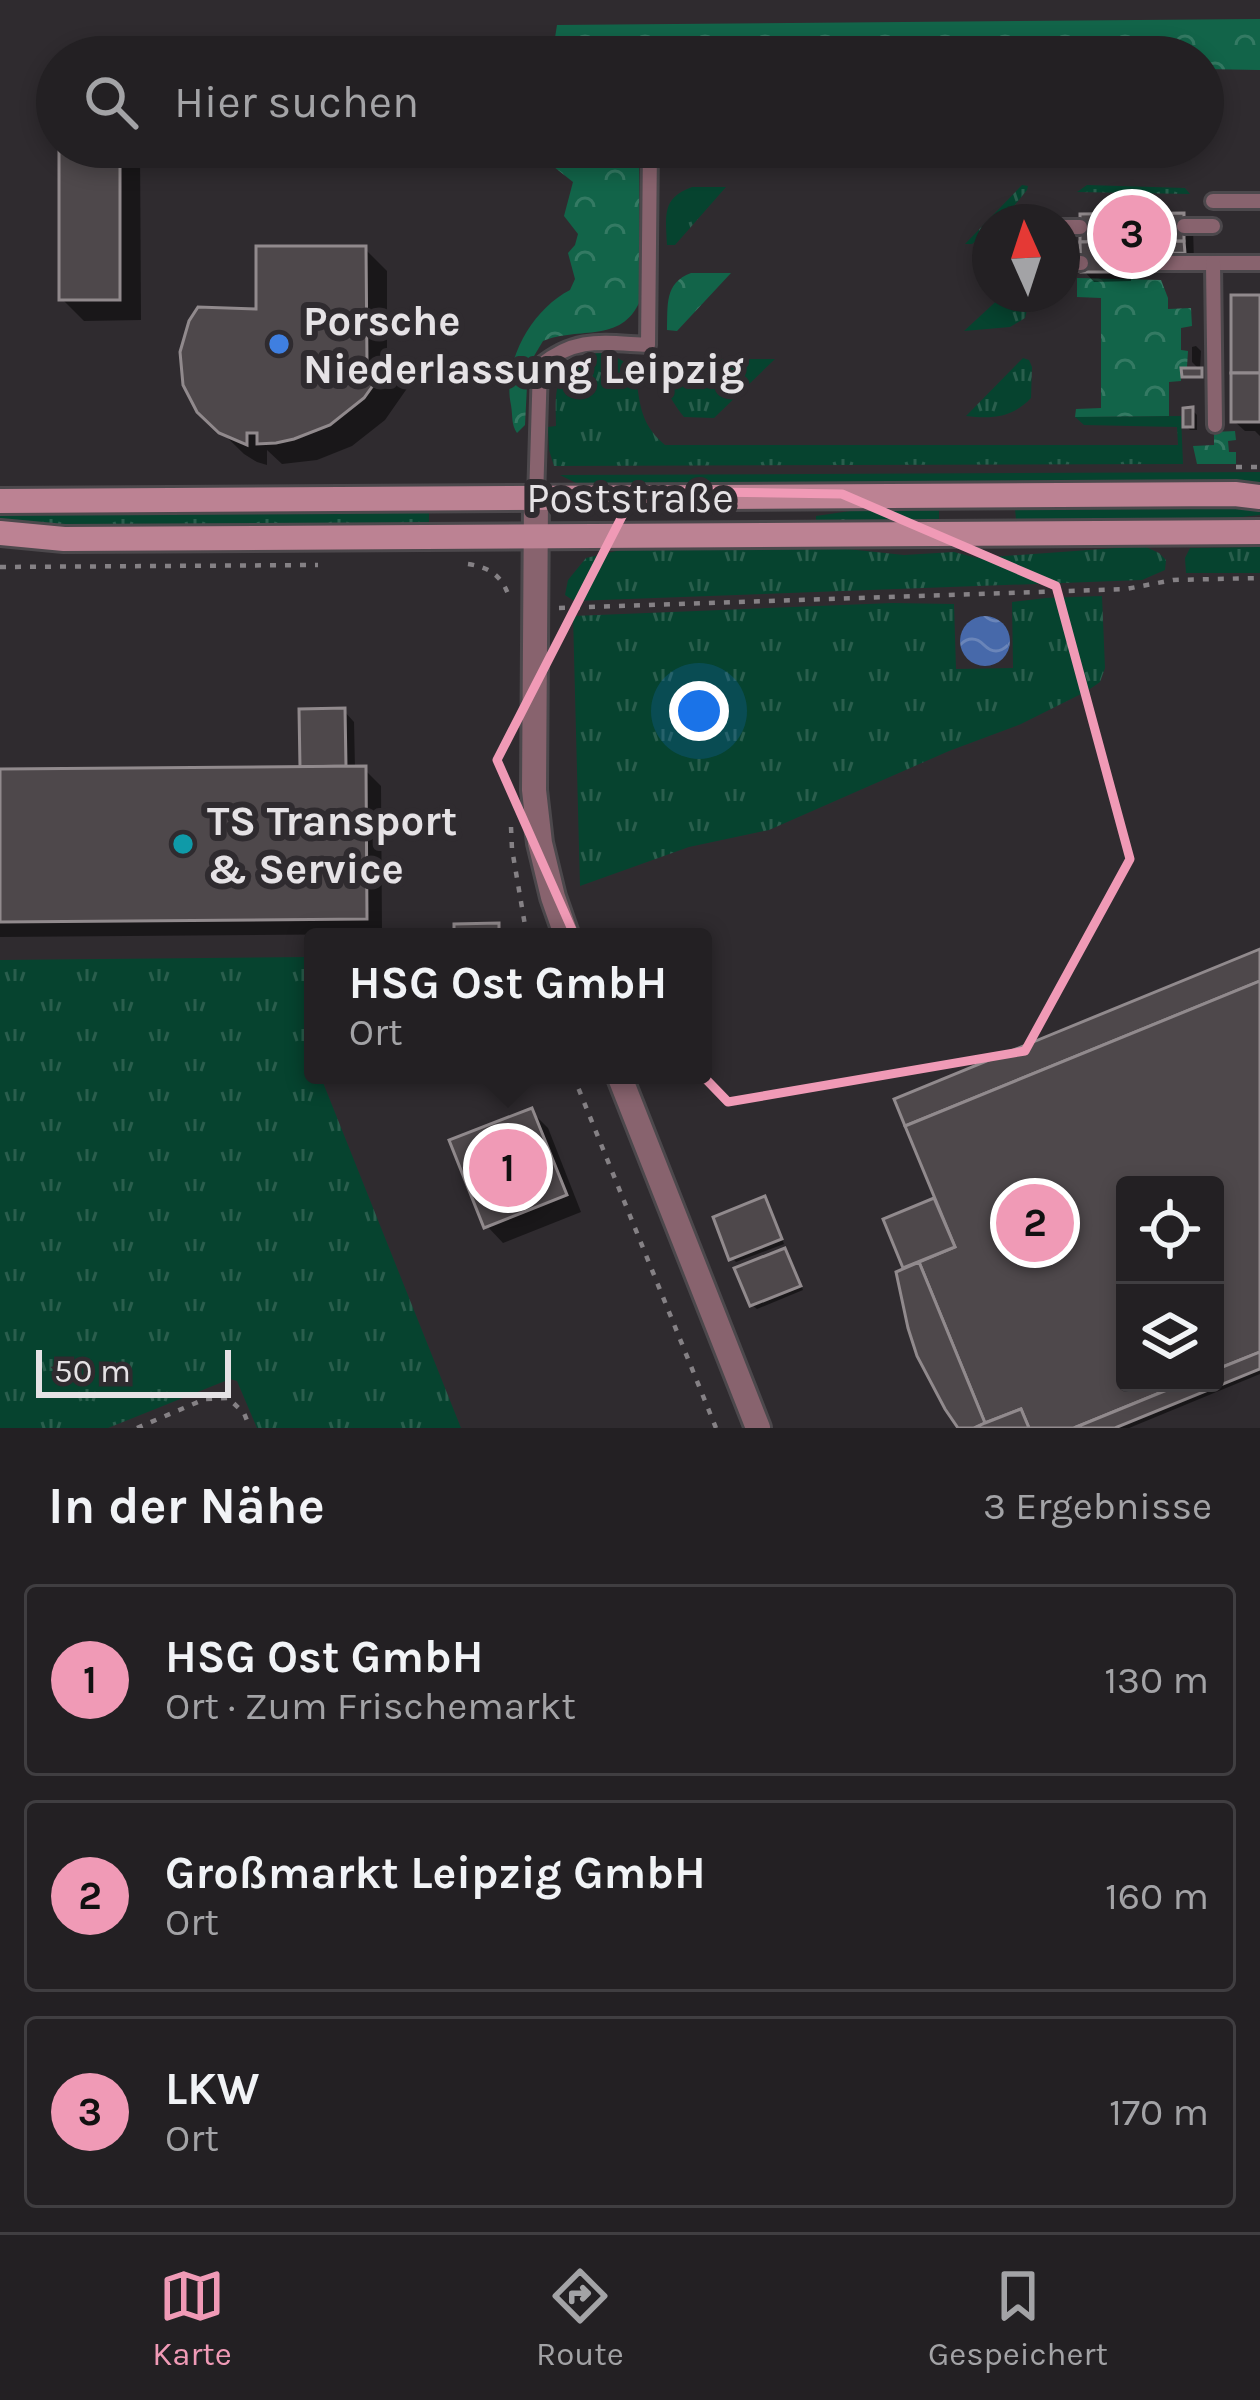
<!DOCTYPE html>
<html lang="de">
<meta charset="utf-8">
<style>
:root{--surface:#232023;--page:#2f2d30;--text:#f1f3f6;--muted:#a3a3a6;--line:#403e41;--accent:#f09ab6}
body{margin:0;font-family:Karla,sans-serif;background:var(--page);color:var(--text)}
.controls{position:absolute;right:36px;bottom:36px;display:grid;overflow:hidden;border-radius:12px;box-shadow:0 6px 18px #0003}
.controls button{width:108px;height:108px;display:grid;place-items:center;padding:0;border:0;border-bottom:3px solid var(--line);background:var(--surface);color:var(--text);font:60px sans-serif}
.compass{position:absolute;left:972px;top:204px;width:108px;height:108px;border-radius:50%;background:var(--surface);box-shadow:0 6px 18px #0003;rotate:357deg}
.scale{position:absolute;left:36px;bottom:30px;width:195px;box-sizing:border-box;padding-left:12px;border:6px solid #e5e2e5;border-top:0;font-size:33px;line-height:42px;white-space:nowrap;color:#e5e2e5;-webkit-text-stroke:9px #2f2b2f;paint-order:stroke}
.you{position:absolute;left:699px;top:711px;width:42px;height:42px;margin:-30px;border:9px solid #fff;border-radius:50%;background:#1a73e8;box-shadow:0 0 0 18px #1a73e833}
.badge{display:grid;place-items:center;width:78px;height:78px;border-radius:50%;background:var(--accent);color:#111;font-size:39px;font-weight:700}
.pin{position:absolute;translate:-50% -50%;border:6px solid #fff;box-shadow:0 3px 12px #0006}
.popup{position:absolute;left:304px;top:928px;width:408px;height:156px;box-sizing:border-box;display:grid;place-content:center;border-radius:12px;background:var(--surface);filter:drop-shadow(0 3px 9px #0005);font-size:39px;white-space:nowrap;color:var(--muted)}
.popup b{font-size:45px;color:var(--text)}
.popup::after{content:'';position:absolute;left:50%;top:100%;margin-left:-24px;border:24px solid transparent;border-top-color:var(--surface)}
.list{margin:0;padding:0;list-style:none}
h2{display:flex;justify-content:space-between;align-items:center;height:156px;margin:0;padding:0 48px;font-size:51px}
h2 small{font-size:39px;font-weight:400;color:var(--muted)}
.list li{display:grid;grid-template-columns:78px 1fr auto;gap:36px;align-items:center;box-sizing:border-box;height:192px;margin:0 24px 24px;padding:0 24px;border:3px solid var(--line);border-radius:12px}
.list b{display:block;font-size:45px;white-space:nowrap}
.list p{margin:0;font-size:39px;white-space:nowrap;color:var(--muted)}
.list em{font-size:39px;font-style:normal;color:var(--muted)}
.icon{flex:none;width:66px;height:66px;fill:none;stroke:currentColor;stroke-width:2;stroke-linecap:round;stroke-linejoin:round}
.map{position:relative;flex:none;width:1260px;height:1428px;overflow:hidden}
.search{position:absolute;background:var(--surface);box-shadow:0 6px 18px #0003;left:36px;right:36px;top:36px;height:132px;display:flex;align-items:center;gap:30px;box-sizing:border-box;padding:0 42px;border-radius:66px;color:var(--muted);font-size:45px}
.sheet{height:804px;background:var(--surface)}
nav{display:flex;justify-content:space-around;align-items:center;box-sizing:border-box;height:168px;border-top:3px solid var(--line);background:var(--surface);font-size:33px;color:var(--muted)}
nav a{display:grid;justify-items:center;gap:6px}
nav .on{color:var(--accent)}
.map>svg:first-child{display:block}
</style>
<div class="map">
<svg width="1260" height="1428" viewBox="0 0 1260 1428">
<defs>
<pattern id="grass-tufts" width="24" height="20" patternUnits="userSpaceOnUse" patternTransform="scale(3)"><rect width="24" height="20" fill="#06432f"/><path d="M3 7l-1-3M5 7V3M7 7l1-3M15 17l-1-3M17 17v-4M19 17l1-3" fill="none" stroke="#2a5e4d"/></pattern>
<pattern id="forest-crowns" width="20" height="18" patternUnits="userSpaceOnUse" patternTransform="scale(3)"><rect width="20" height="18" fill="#126449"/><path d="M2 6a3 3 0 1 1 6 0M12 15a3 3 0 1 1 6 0" fill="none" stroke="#347a63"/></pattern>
<pattern id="water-waves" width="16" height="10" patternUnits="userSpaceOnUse" patternTransform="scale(3)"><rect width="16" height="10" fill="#4769aa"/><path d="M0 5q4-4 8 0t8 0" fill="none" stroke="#6a85b9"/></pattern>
</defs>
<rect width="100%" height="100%" fill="#2f2b2f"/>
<g fill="url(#grass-tufts)">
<polygon points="1094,147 1179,147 1165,156 1084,156"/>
<polygon points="1022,185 1028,186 1027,190 1001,222 990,222 990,230 972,244 965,244"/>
<polygon points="1087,185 1185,188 1190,194 1077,192"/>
<path d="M 692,187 L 726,187 L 675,245 L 667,245 C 666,216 661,198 692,187 Z"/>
<polygon points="1004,294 1031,294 1025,318 1010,327 964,331"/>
<path d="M 601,352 L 613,355 L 634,368 C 641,401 637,421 665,445 L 1178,445 L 1177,427 L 1084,425 L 1075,417 L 1181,416 L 1183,464 L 554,466 L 549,450 L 548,427 L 556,426 C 555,385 554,362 601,352 Z"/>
<path d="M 1023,358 L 1029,360 L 1032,367 L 1031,398 C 1012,418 992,419 966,416 Z"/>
<path d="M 673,359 L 775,359 L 714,418 L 684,417 C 668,397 660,383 673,359 Z"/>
<polygon points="1260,472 1260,485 1195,481 576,483 560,475"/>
<polygon points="1260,508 1260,515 1223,519 1016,519 1015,509"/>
<polygon points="939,509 939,521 816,522 816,516 857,510"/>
<polygon points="429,512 429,523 0,525 0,514"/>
<polygon points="1144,546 1159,553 1166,560 1165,570 1142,580 574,601 565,595 568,580 586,558 625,549 847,549 904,555 954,552 977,558"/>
<polygon points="1260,547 1260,573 1186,573 1185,558 1190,548"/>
<polygon points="1102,596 1105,668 1100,682 1087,691 1021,724 949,751 769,830 689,847 580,886 573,616 892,603 954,604 956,669 1013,668 1012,602 1046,598"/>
<polygon points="313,957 313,1075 320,1075 461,1428 257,1428 237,1381 230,1379 108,1428 0,1428 0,960"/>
</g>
<g fill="url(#forest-crowns)">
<polygon points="1260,19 1260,70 1203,69 1203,57 552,57 557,25"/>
<path d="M 553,147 L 639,147 L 640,301 C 621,344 580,326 543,341 L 528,366 L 525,425 L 517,433 C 511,424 513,417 511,405 C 502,363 531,310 570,290 L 575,279 L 568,253 L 575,245 L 578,234 L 564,216 L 573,182 L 549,163 L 549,150 Z"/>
<path d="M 691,273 L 731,273 L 677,331 L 667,330 C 668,306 664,283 691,273 Z"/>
<polygon points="1077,278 1161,280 1168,298 1168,309 1191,308 1192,326 1181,328 1181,350 1188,351 1187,367 1181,367 1181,381 1169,382 1169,416 1075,417 1076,409 1101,408 1101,298 1077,297"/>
<polygon points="1235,431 1236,440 1228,441 1229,452 1236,452 1236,464 1197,464 1193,446 1214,445 1214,432"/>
</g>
<circle fill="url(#water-waves)" cx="985" cy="641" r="25"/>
<g fill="#0007" fill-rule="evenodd">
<polygon points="62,147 140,147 141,320 84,321 62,299"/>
<polygon points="1183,216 1193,227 1194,263 1131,263 1131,281 1094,282 1084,271"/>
<polygon points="365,249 387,271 387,366 408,387 385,420 352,446 317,460 282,464 267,450 267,465 257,462 244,454 199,410 259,313"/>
<polygon points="1260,298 1260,436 1255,431 1245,431 1234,421"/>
<polygon points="1196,346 1201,351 1200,370 1192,362 1192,347"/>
<polygon points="1192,410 1197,415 1197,430 1190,430 1186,426"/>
<polygon points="344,711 354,722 355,769 364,769 381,786 382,934 0,937 0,772 303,770"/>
<path d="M 1260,952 L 1260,1374 L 1129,1428 L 962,1428 L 906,1267 L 934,1201 L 943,1210 ZM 1125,1185 L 1215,1185 L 1215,1383 L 1125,1383 Z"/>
<polygon points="531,1111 548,1128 581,1212 503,1243 487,1226"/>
<polygon points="764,1199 769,1204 784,1244 736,1262 732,1258"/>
<polygon points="785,1251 789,1256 803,1290 757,1309 752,1305"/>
</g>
<g fill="#4e484b" stroke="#918a8d" stroke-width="3">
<rect x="59" y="147" width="61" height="153"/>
<polygon points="1184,213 1184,241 1080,242 1080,214"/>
<polygon points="1184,241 1185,253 1122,254 1122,272 1081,272 1080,242"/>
<polygon points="256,246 366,246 367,363 389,363 364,398 330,425 294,439 276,443 257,444 257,433 247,433 247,445 219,433 197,412 183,385 180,352 189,321 198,307 256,309"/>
<rect x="1231" y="295" width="29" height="78"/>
<polygon points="1181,368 1202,368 1202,377 1182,377"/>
<rect x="1231" y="373" width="29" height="49"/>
<polygon points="1193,407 1193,427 1183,427 1183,408"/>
<polygon points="345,708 346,766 300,767 299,709"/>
<polygon points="366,766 367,919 0,922 0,769"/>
<polygon points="499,923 499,937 454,937 454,924"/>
<polygon points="1260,949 1260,981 905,1126 894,1099"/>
<polygon points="1260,981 1260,1352 1215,1370 1215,1185 1125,1185 1125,1383 1184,1383 1074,1428 1029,1428 1021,1409 985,1423 919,1262 955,1247 905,1126"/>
<polygon points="532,1108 567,1195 484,1228 449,1140"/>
<polygon points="765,1196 782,1239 729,1260 713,1217"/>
<polygon points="934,1198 955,1247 903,1268 883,1219"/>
<polygon points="785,1248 801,1286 750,1306 734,1268"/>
<polygon points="919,1262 985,1423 974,1428 958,1428 945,1409 917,1356 908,1328 896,1272"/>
<polygon points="1260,1352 1260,1369 1115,1428 1074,1428 1184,1383 1215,1383 1215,1370"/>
<polygon points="1021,1409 1029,1428 974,1428 985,1423"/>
</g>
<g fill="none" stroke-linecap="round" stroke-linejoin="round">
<g stroke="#4c484c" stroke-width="20">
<g id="lane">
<polyline points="1213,201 1260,201"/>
<polyline points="1184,226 1213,226"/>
<polyline points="1062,227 1080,227"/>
<polyline points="1062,263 1081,263"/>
<polyline points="1122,263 1260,263"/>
<polyline points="1213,263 1215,425"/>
<path d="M 536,499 L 540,366 C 576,336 604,343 648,345 L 650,147"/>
</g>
</g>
<g stroke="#4c484c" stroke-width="30">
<g id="street">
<polyline points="536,499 534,790 540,843 553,897 567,937"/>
<polyline points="619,1075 758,1428"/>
</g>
</g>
<g stroke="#4c484c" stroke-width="30">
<g id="secondary">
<polyline points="0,501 1235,494 1260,497"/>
<polyline points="0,533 64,539 1260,532"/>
</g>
</g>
<g stroke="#858185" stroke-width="4.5" stroke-dasharray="6 9" stroke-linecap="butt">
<polyline points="1236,467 1260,467"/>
<path d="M 468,564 C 488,567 501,575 508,594"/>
<polyline points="0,567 318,565"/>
<polyline points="559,608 1126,589 1173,580 1260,578"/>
<polyline points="511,827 512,849 527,937"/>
<polyline points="573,1075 716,1428"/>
<polyline points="137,1428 205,1399 228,1398 244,1413 250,1428"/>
</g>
<use href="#lane" stroke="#88636e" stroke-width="14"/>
<use href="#street" stroke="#88636e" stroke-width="24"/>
<use href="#secondary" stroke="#bc8293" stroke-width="24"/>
</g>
<path fill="none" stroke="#f09ab6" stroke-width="9" stroke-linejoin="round" d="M 635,491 L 842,494 L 1056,586 L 1130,859 L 1025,1051 L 728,1102 L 581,950 L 497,760 Z"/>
<circle fill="#3f7fe0" stroke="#2f2b2f" stroke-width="4.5" cx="279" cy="344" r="12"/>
<circle fill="#0f9aa8" stroke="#2f2b2f" stroke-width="4.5" cx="183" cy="844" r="12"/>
<g text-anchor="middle" stroke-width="12" stroke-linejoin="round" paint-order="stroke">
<g font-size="42" font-weight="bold" fill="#e5e2e5" stroke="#2f2b2f" text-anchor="start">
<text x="303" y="335">Porsche<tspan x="303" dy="48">Niederlassung Leipzig</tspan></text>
<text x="207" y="835">TS Transport<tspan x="207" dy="48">&amp; Service</tspan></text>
</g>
<g font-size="42" fill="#e5e2e5" stroke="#2f2b2f">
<text x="630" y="512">Poststraße</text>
</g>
</g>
</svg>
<div class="controls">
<button><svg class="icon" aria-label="locate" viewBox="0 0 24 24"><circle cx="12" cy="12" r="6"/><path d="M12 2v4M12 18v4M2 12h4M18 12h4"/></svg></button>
<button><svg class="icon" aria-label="layers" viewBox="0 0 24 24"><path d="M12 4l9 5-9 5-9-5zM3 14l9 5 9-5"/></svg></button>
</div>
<svg class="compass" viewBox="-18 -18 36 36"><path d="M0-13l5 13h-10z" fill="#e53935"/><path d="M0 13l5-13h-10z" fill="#a3a3a6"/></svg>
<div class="scale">50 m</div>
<div class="you"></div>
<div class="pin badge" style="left:508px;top:1168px">1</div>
<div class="popup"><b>HSG Ost GmbH</b>Ort</div>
<div class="pin badge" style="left:1035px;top:1223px">2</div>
<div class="pin badge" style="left:1132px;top:234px">3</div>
<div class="search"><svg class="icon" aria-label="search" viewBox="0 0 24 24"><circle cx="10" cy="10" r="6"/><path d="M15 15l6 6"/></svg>Hier suchen</div>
</div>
<section class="sheet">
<h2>In der Nähe<small>3 Ergebnisse</small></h2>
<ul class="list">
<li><span class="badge">1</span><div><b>HSG Ost GmbH</b><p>Ort · Zum Frischemarkt</p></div><em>130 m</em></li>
<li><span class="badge">2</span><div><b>Großmarkt Leipzig GmbH</b><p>Ort</p></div><em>160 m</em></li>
<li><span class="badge">3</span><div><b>LKW</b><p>Ort</p></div><em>170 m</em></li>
</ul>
</section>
<nav>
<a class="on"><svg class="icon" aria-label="map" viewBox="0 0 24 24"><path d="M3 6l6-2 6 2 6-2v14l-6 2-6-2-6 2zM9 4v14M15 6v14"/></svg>Karte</a>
<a><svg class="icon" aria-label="directions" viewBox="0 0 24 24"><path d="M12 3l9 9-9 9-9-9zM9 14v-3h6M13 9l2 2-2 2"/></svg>Route</a>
<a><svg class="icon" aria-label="saved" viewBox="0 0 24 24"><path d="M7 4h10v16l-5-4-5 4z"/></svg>Gespeichert</a>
</nav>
